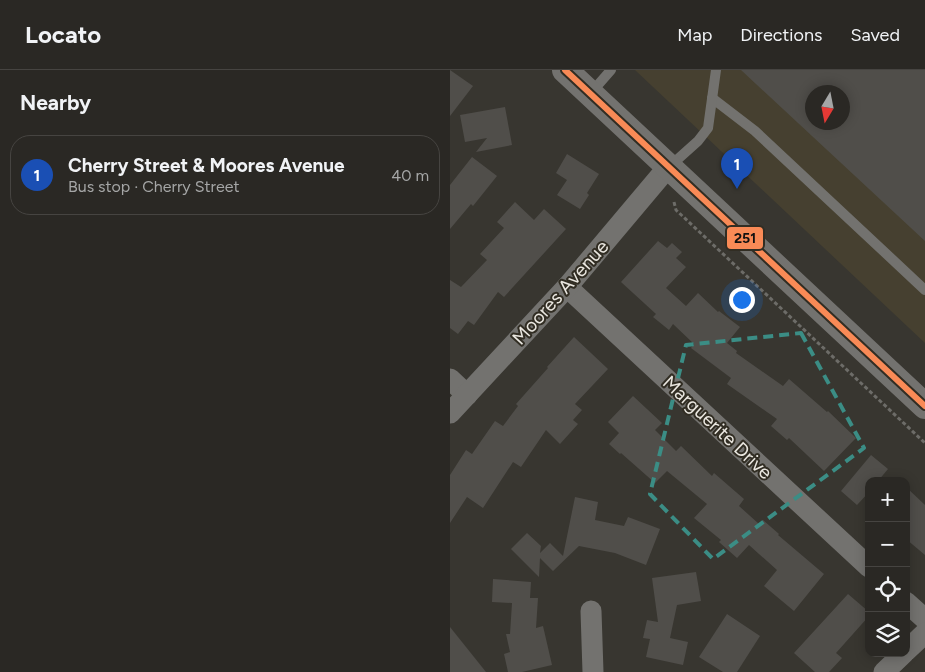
<!DOCTYPE html>
<meta charset="utf-8">
<style>
:root{--surface:#2a2824;--page:#363431;--text:#f1f3f6;--muted:#a5a6a6;--line:#464441;--accent:#db2777}
body{margin:0;font-family:Figtree,sans-serif;background:var(--page);color:var(--text)}
.controls{position:absolute;right:15px;bottom:15px;display:grid;overflow:hidden;border-radius:10px;box-shadow:0 2px 12px #0003}
.controls button{width:45px;height:45px;display:grid;place-items:center;padding:0;border:0;border-bottom:1px solid var(--line);background:var(--surface);color:var(--text);font:25px sans-serif}
.compass{position:absolute;left:355px;top:15px;width:45px;height:45px;border-radius:50%;background:var(--surface);box-shadow:0 2px 12px #0003;rotate:190deg}
.you{position:absolute;left:291px;top:229px;width:18px;height:18px;margin:-12px;border:4px solid #fff;border-radius:50%;background:#1a73e8;box-shadow:0 0 0 8px #1a73e833}
.badge{display:grid;place-items:center;width:32px;height:32px;border-radius:50%;background:var(--accent);color:#fff;font-size:16px;font-weight:700}
.pin{position:absolute;translate:-50% -41px;filter:drop-shadow(0 1px 2px #0008)}
.pin::after{content:'';position:absolute;top:26px;width:18px;height:15px;background:inherit;clip-path:polygon(0 0,100% 0,50% 100%)}
.list{margin:0;padding:0;list-style:none}
h2{display:flex;justify-content:space-between;align-items:center;height:65px;margin:0;padding:0 20px;font-size:21px}
h2 small{font-size:16px;font-weight:400;color:var(--muted)}
.list li{display:grid;grid-template-columns:32px 1fr auto;gap:15px;align-items:center;box-sizing:border-box;height:80px;margin:0 10px 10px;padding:0 10px;border:1px solid var(--line);border-radius:20px}
.list b{display:block;font-size:19px;white-space:nowrap}
.list p{margin:0;font-size:16px;white-space:nowrap;color:var(--muted)}
.list em{font-size:16px;font-style:normal;color:var(--muted)}
.icon{flex:none;width:28px;height:28px;fill:none;stroke:currentColor;stroke-width:2;stroke-linecap:round;stroke-linejoin:round}
.map{position:relative;flex:none;width:475px;height:602px;overflow:hidden}
header{display:flex;align-items:center;gap:30px;box-sizing:border-box;height:70px;padding:0 25px;background:var(--surface);border-bottom:1px solid var(--line)}
header strong{font-size:24px}
nav{display:flex;gap:28px;margin-inline-start:auto;font-size:18px}
main{display:flex}
aside{flex:1;background:var(--surface)}
.map>svg:first-child{display:block}
</style>
<header>
<strong>Locato</strong>
<nav><a>Map</a><a>Directions</a><a>Saved</a></nav>
</header>
<main>
<aside>
<h2>Nearby<small></small></h2>
<ul class="list">
<li><span class="badge" style="background:#1a4fb4">1</span><div><b>Cherry Street &amp; Moores Avenue</b><p>Bus stop · Cherry Street</p></div><em>40 m</em></li>
</ul>
</aside>
<div class="map">
<svg width="475" height="602" viewBox="0 0 475 602">
<rect width="100%" height="100%" fill="#383630"/>
<path fill="#464030" fill-rule="evenodd" d="M 185,0 L 475,0 L 475,273 ZM 362,22 L 392,22 L 392,52 L 362,52 Z"/>
<g fill="#504e4a" fill-rule="evenodd">
<polygon points="0,0 23,16 0,46"/>
<path d="M 291,0 L 475,0 L 475,171 L 362,66 ZM 362,22 L 392,22 L 392,52 L 362,52 Z"/>
<polygon points="55,37 62,75 26,82 37,68 15,72 10,45"/>
<polygon points="117,84 149,104 137,123 139,125 130,139 107,125 117,110 106,103"/>
<polygon points="22,87 47,106 23,136 21,134 0,159 0,115"/>
<polygon points="65,132 84,150 94,139 116,159 54,227 48,222 24,255 18,251 8,264 0,258 0,210 11,217 37,190 30,184 54,158 47,152"/>
<polygon points="208,171 217,178 222,173 232,182 226,188 236,197 216,218 236,236 248,223 268,242 269,241 290,257 277,273 287,281 286,283 333,316 339,309 377,342 378,341 406,368 374,401 339,368 337,370 321,356 327,349 277,314 281,308 241,278 244,274 223,254 219,260 203,247 206,244 171,212"/>
<polygon points="124,267 158,299 125,334 132,340 123,350 128,354 110,374 96,360 71,397 63,392 33,438 17,427 0,453 0,405 16,380 22,384 45,351 53,356 68,336 66,334 98,298 97,297"/>
<polygon points="183,326 212,353 205,360 226,381 231,376 262,406 264,403 294,429 289,436 309,454 313,450 329,464 328,465 374,504 344,541 314,516 327,500 299,475 287,488 269,472 271,470 244,448 257,434 217,401 205,413 171,383 170,384 159,374 169,363 158,352"/>
<polygon points="421,385 438,399 428,411 419,411 419,422 407,435 391,421"/>
<polygon points="456,417 475,435 475,485 456,469"/>
<polygon points="125,427 148,432 145,450 174,456 178,447 210,459 196,495 165,483 129,476 103,501 90,488 89,507 61,479 77,463 91,476 90,483 100,473 113,486"/>
<polygon points="246,502 251,531 227,535 220,568 238,572 233,595 196,587 200,569 193,568 197,550 208,552 202,508"/>
<polygon points="43,509 81,512 80,528 88,528 86,558 93,556 102,595 72,602 58,602 54,584 60,582 56,564 60,564 62,533 42,532"/>
<polygon points="398,524 419,542 419,546 386,583 392,588 379,602 365,602 344,583"/>
<polygon points="277,544 310,566 287,602 273,602 249,587"/>
<polygon points="0,557 36,602 0,602"/>
</g>
<g fill="none" stroke-linecap="round" stroke-linejoin="round">
<polyline stroke="#6d6c68" stroke-width="3" stroke-dasharray="4 2.5" stroke-linecap="butt" points="224,132 226,140 475,373"/>
<g stroke="#73726f" stroke-width="10">
<polyline points="140,24 161,0"/>
<polyline points="262,28 305,61 475,220"/>
<polyline points="219,97 248,71 258,58 266,0"/>
</g>
<g stroke="#73726f" stroke-width="21">
<polyline points="117,217 419,497"/>
<polyline points="0,309 17,325"/>
<polyline points="0,343 117,217 218,97"/>
<polyline points="456,532 475,549"/>
<polyline points="141,541 143,602"/>
<polyline points="456,581 475,563"/>
<polyline points="434,602 454,583"/>
</g>
<polyline stroke="#73726f" stroke-width="26" points="115,0 475,336"/>
<g stroke="#312d23" stroke-width="10">
<polyline id="bus-1" points="115,0 475,336"/>
</g>
<use href="#bus-1" stroke="#f98a56" stroke-width="6"/>
</g>
<path fill="none" stroke="#3b8d85" stroke-width="4" stroke-dasharray="10 6" stroke-linejoin="round" d="M 351,263 L 414,378 L 263,489 L 200,424 L 236,275 Z"/>
<g text-anchor="middle" stroke-width="4" stroke-linejoin="round" paint-order="stroke">
<g font-size="19" fill="#eae7e0" stroke="#312d23">
<text transform="translate(110 222) rotate(-48)" y="7">Moores Avenue</text>
<text transform="translate(268 357) rotate(43)" y="7">Marguerite Drive</text>
</g>
</g>
<rect stroke="#312d23" stroke-width="2" x="276" y="156" width="38" height="24" rx="5" fill="#f98a56"/>
<g font-size="14" text-anchor="middle" font-weight="bold" fill="#111">
<text x="295" y="173">251</text>
</g>
</svg>
<div class="controls">
<button>+</button>
<button>−</button>
<button><svg class="icon" aria-label="locate" viewBox="0 0 24 24"><circle cx="12" cy="12" r="6"/><path d="M12 2v4M12 18v4M2 12h4M18 12h4"/></svg></button>
<button><svg class="icon" aria-label="layers" viewBox="0 0 24 24"><path d="M12 4l9 5-9 5-9-5zM3 14l9 5 9-5"/></svg></button>
</div>
<svg class="compass" viewBox="-18 -18 36 36"><path d="M0-13l5 13h-10z" fill="#e53935"/><path d="M0 13l5-13h-10z" fill="#a5a6a6"/></svg>
<div class="you"></div>
<div class="pin badge" style="left:287px;top:119px;background:#1a4fb4">1</div>
</div>
</main>
